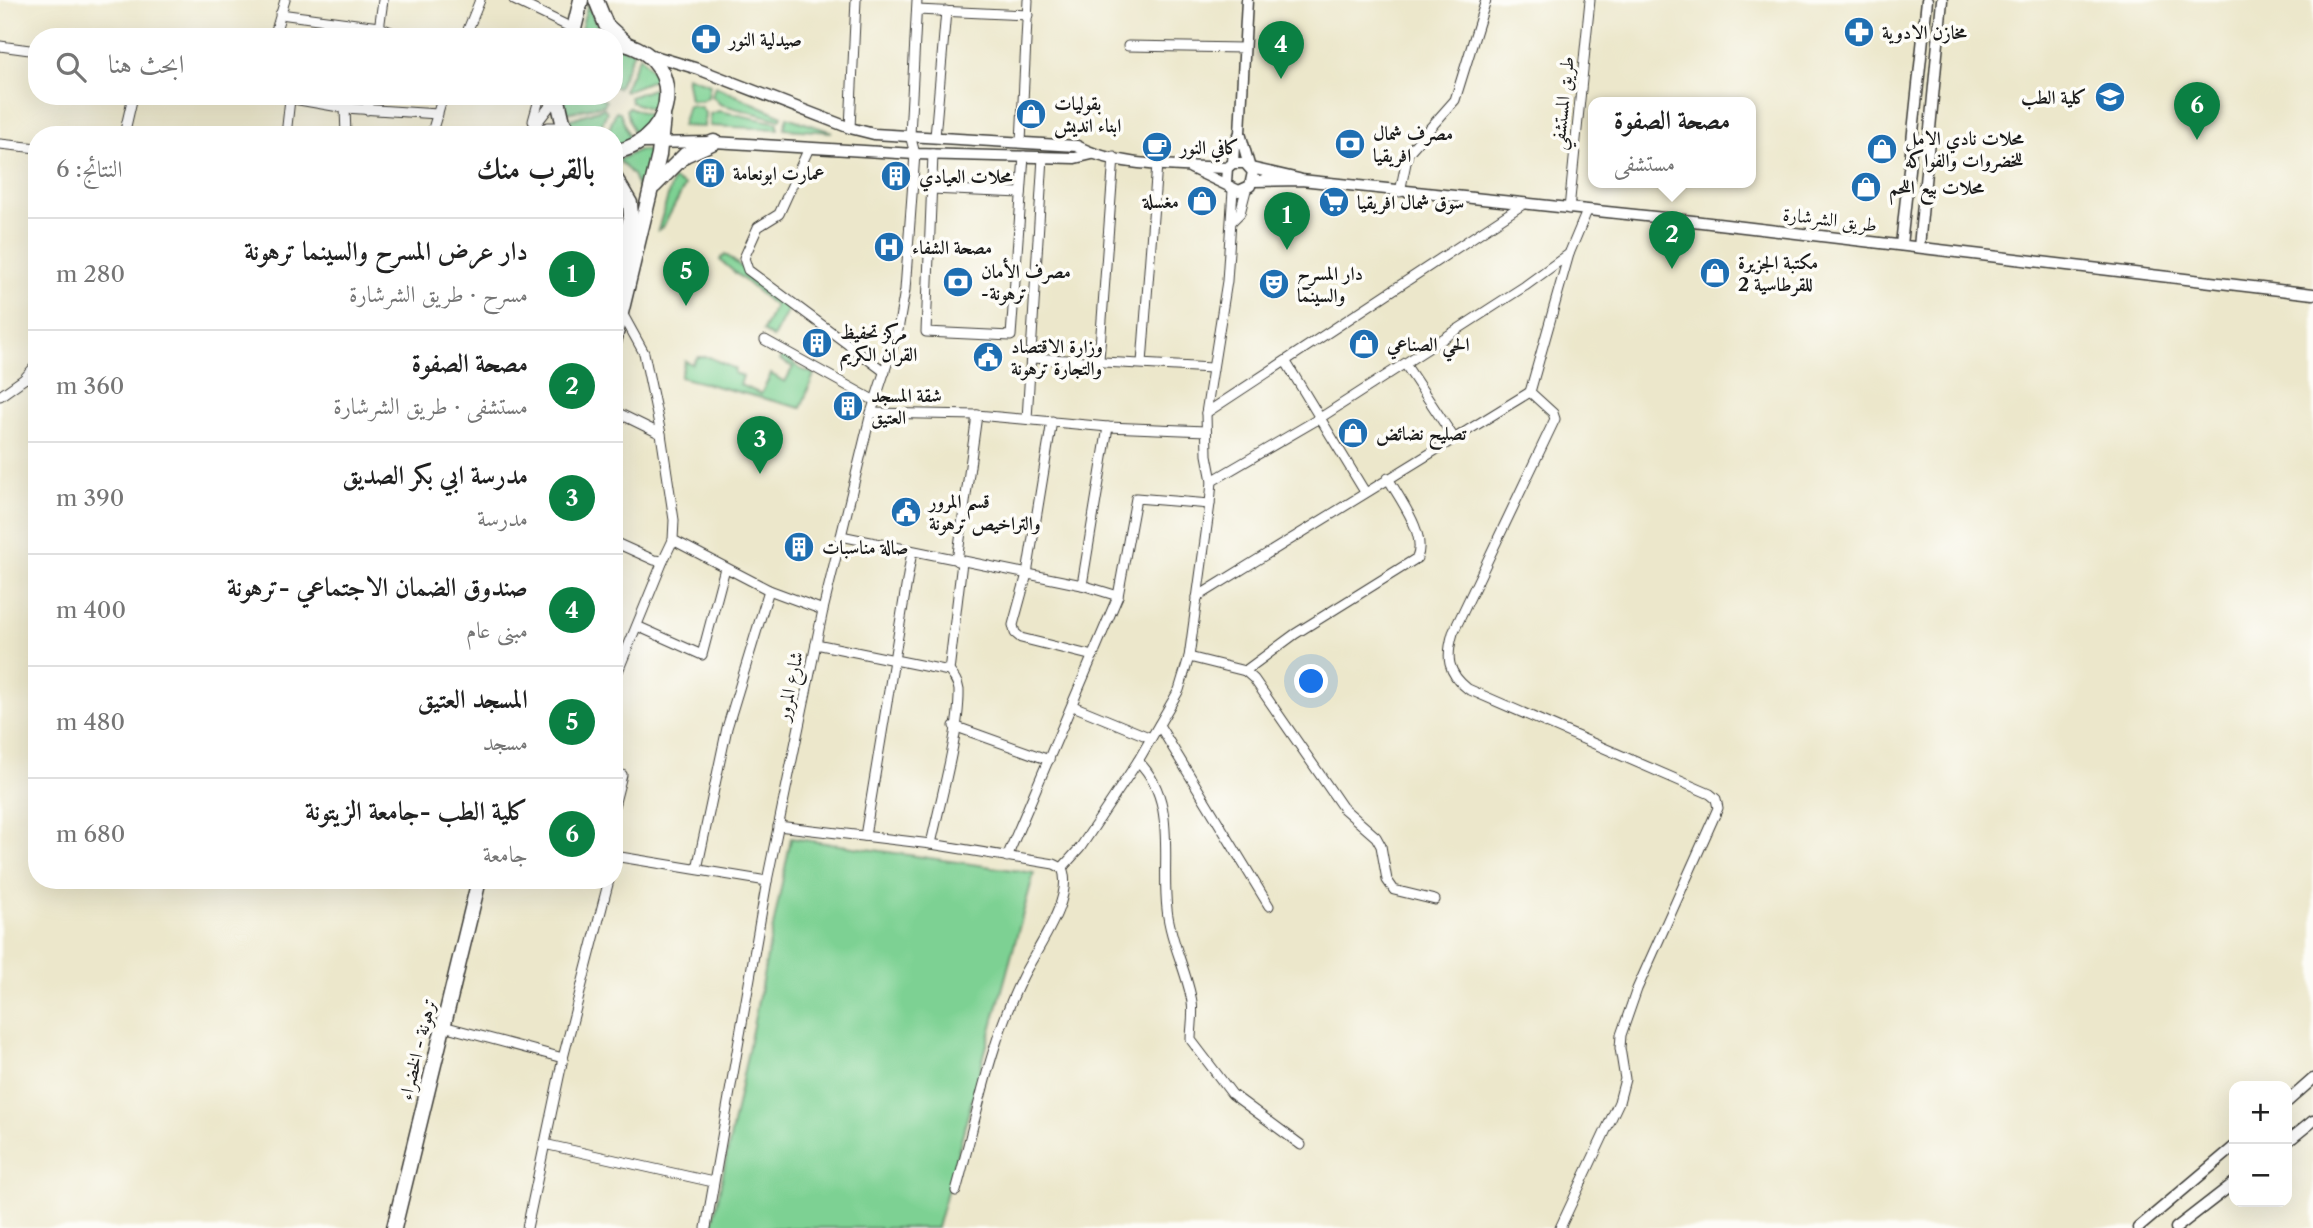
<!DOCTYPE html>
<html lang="ar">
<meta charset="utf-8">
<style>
:root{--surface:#fff;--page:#f6f6f6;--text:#222;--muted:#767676;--line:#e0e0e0;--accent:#0b8043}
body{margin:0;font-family:"Libre Caslon Text",Amiri,serif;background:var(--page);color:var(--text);direction:rtl}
.controls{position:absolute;right:21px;bottom:21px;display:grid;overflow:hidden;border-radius:14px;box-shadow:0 7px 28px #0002}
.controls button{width:63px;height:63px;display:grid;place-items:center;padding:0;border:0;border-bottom:2px solid var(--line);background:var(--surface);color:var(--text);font:35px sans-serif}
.you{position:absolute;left:1312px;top:682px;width:24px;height:24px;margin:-18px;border:5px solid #fff;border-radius:50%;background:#1a73e8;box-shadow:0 0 0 10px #1a73e833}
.badge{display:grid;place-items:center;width:46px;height:46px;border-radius:50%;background:var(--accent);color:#fff;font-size:23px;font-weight:700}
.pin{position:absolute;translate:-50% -58px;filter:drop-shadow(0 2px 4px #0008)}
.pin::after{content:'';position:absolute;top:37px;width:24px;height:21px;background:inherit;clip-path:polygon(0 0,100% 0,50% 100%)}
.popup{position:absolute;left:1588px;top:97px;width:168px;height:91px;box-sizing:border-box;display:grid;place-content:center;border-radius:14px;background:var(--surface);filter:drop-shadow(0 2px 5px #0005);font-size:23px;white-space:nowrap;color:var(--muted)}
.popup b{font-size:26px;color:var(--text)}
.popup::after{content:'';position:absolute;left:50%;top:100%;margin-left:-14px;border:14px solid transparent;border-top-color:var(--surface)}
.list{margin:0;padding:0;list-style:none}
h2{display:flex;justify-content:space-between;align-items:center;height:91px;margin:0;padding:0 28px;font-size:30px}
h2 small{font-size:23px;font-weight:400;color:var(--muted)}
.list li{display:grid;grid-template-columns:46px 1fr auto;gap:21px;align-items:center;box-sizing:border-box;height:112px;padding:0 28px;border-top:2px solid var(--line)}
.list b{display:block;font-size:26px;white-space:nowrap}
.list p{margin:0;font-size:23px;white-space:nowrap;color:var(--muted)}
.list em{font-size:23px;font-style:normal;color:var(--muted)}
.icon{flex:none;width:38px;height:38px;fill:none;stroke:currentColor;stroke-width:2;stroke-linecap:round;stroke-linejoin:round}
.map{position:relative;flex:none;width:2313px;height:1228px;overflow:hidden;direction:ltr}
.search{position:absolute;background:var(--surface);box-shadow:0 7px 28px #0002;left:28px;top:28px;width:595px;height:77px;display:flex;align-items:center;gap:18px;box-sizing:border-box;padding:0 24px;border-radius:28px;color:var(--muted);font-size:26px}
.panel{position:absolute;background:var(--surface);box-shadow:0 7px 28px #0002;left:28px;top:126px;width:595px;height:763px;border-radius:28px;direction:rtl}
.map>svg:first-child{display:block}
</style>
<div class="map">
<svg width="2313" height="1228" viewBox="0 0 2313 1228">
<rect width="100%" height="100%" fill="#fdfcf7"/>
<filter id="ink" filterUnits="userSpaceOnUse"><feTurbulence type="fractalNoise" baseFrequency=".0143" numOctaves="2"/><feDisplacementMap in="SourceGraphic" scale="14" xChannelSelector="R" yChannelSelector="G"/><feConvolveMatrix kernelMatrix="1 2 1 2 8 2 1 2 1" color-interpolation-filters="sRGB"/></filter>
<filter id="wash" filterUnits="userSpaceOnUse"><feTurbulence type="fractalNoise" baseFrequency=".00686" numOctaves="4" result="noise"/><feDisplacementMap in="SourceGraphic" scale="28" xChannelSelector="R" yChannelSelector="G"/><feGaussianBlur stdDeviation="1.57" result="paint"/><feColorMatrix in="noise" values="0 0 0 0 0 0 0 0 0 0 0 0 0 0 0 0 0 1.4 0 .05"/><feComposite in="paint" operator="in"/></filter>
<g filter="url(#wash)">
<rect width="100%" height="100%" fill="#ece7cb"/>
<g fill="#7dd193" stroke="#4c7658" stroke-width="2">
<polygon points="588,3 595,22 605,34 579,37"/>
<polygon points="614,46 634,51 618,88 614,87"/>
<polygon points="640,55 658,78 626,91 624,90"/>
<polygon points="686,76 710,84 708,97 701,101 690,100"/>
<polygon points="664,85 662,113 631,102 630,97"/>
<polygon points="715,86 782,116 780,120 720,104 712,96"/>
<polygon points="564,96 597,96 606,101 604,105 565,113"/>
<polygon points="688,105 701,107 705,113 704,127 682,126"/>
<polygon points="629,107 659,119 636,140 626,110"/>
<polygon points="604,108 607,112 597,135 577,135 566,121"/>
<polygon points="616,111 620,112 632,145 614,149 614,135 607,135"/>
<polygon points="719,111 778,123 778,129 710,126 710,114"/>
<polygon points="787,117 832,132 784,129"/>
<polygon points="639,150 650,151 639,191 633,175 618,160"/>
<polygon points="673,179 685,186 663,227 658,230"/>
<polygon points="725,254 790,306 773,338 763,331 775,306 720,260"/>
<polygon points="783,353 800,369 814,374 801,408 680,377 685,361 692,364 698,357 709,357 735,369 734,373 743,376 740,385 761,394 771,374 785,382 793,367 780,360"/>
<polygon points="791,838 1034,873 937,1228 712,1228"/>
</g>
</g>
<g filter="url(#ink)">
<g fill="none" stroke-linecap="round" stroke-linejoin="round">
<g stroke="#3b3a36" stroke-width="11">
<g id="minor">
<polyline points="514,0 570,27"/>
<polyline points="917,10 1028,15"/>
<polyline points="280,14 379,27 404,37"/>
<polyline points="274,37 285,0"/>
<polyline points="378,37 383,0"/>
<polyline points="465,37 480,0"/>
<polyline points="0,46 37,51"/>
<polyline points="1128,46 1243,48"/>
<polyline points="276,96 345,108 438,114"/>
<polyline points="345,108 346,135"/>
<polyline points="367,110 369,96"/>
<polyline points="533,121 540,96"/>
<polyline points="850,128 856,0"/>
<polyline points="531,132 548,127 566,127"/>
<polyline points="529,133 557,97"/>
<polyline points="124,135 133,96"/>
<polyline points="286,135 290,99"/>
<polyline points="431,135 443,96"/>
<polyline points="935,137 946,11"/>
<polyline points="1021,142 1028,0"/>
<polyline points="0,144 37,148"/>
<polyline points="809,148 779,214 758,227 744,258 748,270 885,372"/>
<polyline points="933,154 926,332 1011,336 1024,156"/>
<polyline points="931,189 1021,193"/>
<polyline points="1400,192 1408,153 1455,100 1486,0"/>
<polyline points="1569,209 1590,0"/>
<polyline points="1233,220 1240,213 1246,190"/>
<polyline points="622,313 644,353 661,434 674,520 673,540 769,590 823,610"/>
<polyline points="765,340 875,401"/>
<polyline points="1031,358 1212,368"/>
<polyline points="1099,360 1114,157"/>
<polyline points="1286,362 1365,492"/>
<polyline points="1142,363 1157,164"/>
<polyline points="1405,364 1454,438"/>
<polyline points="24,379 37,364"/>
<polyline points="0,396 24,379 37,375"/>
<polyline points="614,411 661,434"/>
<polyline points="871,413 977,415 1108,427 1206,431"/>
<polyline points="1206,413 1525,203"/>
<polyline points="1027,419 1043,157"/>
<polyline points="1052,421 1027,574 1013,625 1015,633 1021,638 1093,656"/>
<polyline points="1212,481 1320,418 1525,286 1569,254 1587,211"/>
<polyline points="841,536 1082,585 1118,596"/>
<polyline points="614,542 654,560 663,561 673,540"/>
<polyline points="957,561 977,415"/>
<polyline points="1082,585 1108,427"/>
<polyline points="1197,597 1530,392"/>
<polyline points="637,626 702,655 725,568"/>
<path d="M 816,644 L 949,671 C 954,677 958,682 959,690 C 960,731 940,802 931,844"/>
<polyline points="1189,657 1245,671 1254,679 1343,808 1376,837 1381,846 1387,880 1394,890 1435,900"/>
<polyline points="949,671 962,562"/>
<path d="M 1245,671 L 1295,634 L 1417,558 C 1427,534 1400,500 1388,478"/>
<polyline points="614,681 663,561"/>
<polyline points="1073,706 1151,738"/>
<polyline points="1159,725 1269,906"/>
<polyline points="954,726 1049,760"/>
<path d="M 1138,761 C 1178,801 1161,858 1167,909 C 1170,941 1187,971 1192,1002 C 1194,1014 1191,1028 1191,1040 L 1232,1094 L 1301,1145"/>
<polyline points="614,772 622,775 614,806"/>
<polyline points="778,826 931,844 1054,864 1062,868"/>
<polyline points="865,836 912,551"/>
<polyline points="614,856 767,881"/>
<polyline points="1007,857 1118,596 1136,498 1210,504"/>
<polyline points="1062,868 1080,848 1138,761 1179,690 1189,657 1210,504 1212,481 1207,455 1206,413 1227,281 1233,190"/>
<polyline points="697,869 727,728 769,590"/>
<polyline points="443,1026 563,1058"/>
<polyline points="544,1144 713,1182"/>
<path d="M 956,1191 C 976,1120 990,1041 1023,976 C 1036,950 1075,897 1062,868"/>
<polyline points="527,1228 563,1058 609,880"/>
<polyline points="706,1228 767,881 823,610 871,413 898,330 905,290 915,154 910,135 917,0"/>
<path d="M 1560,1228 L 1619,1102 L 1625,1079 L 1620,1048 L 1621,1035 L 1637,989 L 1718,808 L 1716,799 L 1710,794 L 1468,689 C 1447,673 1446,657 1453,633 L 1555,419 L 1553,413 L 1530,392 L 1569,254"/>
</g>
</g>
<g stroke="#3b3a36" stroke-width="13">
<g id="tertiary">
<path d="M 648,54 L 698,69 L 850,128 L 874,134 L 1077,146 C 1117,168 1181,165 1227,168"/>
<polyline points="1240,133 1249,165"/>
<polyline points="642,143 714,142 915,154 1075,158 1092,154"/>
<polyline points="1233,163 1234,145 1240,133 1247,0"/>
<polyline points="1191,168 1239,191 1250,186 1253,172 1245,163 1233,163 1227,168 1226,182"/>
<polyline points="1251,168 1299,179"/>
<polyline points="1253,181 1301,180 1693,221 2313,294"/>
<polyline points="1901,245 1927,0"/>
<polyline points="1919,247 1942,0"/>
<polyline points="2287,1102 2313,1079"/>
<polyline points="2287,1142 2313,1121"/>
<polyline points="2138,1228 2234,1147"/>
<polyline points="2176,1228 2234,1183"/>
</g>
</g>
<g stroke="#3b3a36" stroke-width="17">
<g id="trunk">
<polyline points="596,0 606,25 627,44"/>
<polyline points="572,37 581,0"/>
<path d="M 614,42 C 685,50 683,139 614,152"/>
<polyline points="557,96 563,122 572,135"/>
<polyline points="614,176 630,203 631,216 614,292"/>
<polyline points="654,186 685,155 714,142"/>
<polyline points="614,342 659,155 663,117"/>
<polyline points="394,1228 479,880"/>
</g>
</g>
<use href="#minor" stroke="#fff" stroke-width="9"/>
<use href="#tertiary" stroke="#fff" stroke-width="10"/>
<use href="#trunk" stroke="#fff" stroke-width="14"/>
</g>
</g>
<defs>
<g id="pharmacy-disc" transform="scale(1.575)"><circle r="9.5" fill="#1f6fb2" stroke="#fdfcf7"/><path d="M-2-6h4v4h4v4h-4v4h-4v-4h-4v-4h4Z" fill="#fff"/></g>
<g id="university-disc" transform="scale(1.575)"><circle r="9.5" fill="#1f6fb2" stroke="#fdfcf7"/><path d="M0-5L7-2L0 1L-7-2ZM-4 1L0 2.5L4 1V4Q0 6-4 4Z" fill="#fff"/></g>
<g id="shop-disc" transform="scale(1.575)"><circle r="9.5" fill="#1f6fb2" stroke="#fdfcf7"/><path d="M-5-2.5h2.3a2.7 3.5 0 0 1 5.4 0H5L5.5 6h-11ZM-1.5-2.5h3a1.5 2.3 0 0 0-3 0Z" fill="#fff"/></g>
<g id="bank-disc" transform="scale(1.575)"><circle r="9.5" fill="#1f6fb2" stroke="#fdfcf7"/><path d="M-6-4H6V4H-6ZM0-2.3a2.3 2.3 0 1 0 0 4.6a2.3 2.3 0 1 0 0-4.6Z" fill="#fff"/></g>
<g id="cafe-disc" transform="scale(1.575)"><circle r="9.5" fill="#1f6fb2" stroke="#fdfcf7"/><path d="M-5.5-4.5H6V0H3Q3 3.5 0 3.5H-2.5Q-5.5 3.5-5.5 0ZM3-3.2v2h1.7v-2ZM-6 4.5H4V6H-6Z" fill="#fff"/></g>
<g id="building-disc" transform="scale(1.575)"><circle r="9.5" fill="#1f6fb2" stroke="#fdfcf7"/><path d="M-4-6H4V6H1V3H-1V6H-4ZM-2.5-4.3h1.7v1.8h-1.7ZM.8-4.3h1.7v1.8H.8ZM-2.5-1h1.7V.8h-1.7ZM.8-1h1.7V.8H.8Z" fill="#fff"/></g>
<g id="supermarket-disc" transform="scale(1.575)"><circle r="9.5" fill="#1f6fb2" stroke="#fdfcf7"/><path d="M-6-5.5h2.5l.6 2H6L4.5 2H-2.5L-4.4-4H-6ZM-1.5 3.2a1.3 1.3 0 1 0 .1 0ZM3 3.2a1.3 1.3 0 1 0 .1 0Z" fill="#fff"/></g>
<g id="hospital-disc" transform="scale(1.575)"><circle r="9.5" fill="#1f6fb2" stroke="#fdfcf7"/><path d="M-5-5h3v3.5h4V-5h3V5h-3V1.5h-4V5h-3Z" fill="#fff"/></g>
<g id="theatre-disc" transform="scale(1.575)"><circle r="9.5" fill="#1f6fb2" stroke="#fdfcf7"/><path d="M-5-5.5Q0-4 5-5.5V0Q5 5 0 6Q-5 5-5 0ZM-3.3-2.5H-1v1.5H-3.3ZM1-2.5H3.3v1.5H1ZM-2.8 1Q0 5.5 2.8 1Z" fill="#fff"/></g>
<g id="civic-disc" transform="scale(1.575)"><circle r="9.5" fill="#1f6fb2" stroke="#fdfcf7"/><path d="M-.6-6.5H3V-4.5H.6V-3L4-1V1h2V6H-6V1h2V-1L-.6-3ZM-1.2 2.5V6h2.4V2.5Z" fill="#fff"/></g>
</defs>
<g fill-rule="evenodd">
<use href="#pharmacy-disc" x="1859" y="32"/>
<use href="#pharmacy-disc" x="706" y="39"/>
<use href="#university-disc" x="2110" y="97"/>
<use href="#shop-disc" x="1031" y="114"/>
<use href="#bank-disc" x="1350" y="144"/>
<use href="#cafe-disc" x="1157" y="147"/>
<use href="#shop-disc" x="1882" y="149"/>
<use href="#building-disc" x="710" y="173"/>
<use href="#building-disc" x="896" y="176"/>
<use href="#shop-disc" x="1866" y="187"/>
<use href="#shop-disc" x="1202" y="201"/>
<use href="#supermarket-disc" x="1334" y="202"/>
<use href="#hospital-disc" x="889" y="247"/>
<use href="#shop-disc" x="1715" y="273"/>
<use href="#bank-disc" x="958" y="282"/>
<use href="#theatre-disc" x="1274" y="284"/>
<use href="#building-disc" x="817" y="343"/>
<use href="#shop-disc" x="1364" y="344"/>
<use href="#civic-disc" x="988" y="357"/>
<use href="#building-disc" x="848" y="406"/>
<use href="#shop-disc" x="1353" y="433"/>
<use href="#civic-disc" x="906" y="512"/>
<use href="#building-disc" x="799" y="547"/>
</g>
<g text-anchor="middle" stroke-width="7" stroke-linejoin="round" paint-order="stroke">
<g font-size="19" font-weight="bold" fill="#1c1c1c" stroke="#fdfcf7" text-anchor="start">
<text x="1882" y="39">مخازن الادوية</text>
<text x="729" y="46">صيدلية النور</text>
<text x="2087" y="104" text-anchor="end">كلية الطب</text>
<text x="1054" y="110">بقوليات<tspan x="1054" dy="22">ابناء انديش</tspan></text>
<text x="1373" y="140">مصرف شمال<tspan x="1373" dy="22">افريقيا</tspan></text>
<text x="1905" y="145">محلات نادي الامل<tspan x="1905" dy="22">للخضروات والفواكه</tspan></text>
<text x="1180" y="154">كافي النور</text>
<text x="733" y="180">عمارت ابونعامة</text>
<text x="919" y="183">محلات العيادي</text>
<text x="1889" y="194">محلات بيع اللحم</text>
<text x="1179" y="208" text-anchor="end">مغسلة</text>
<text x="1357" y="209">سوق شمال افريقيا</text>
<text x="912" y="254">مصحة الشفاء</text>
<text x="1738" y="269">مكتبة الجزيرة<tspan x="1738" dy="22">2 للقرطاسية</tspan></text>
<text x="981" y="278">مصرف الأمان<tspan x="981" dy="22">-ترهونة</tspan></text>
<text x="1297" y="280">دار المسرح<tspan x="1297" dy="22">والسينما</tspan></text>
<text x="840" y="339">مركز تحفيظ<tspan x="840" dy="22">القران الكريم</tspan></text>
<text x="1387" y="351">الحي الصناعي</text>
<text x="1011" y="353">وزارة الاقتصاد<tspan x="1011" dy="22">والتجارة ترهونة</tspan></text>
<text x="871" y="402">شقة المسجد<tspan x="871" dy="22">العتيق</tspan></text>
<text x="1376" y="440">تصليح نضائض</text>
<text x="929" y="508">قسم المرور<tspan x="929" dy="22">والتراخيص ترهونة</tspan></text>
<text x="822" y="554">صالة مناسبات</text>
</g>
<g font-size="19" fill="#1c1c1c" stroke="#fdfcf7">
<text transform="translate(1562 103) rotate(-84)" y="7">طريق المستشفي</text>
<text transform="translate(1830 219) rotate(7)" y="7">طريق الشرشارة</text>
<text transform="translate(789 686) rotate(-78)" y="7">شارع المرور</text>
<text transform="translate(417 1049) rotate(-76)" y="7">ترهونة - الخضراء</text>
</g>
</g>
</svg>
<div class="controls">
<button>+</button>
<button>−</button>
</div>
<div class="you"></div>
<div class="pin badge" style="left:1287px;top:250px">1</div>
<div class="pin badge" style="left:1672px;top:269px">2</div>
<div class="popup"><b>مصحة الصفوة</b>مستشفى</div>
<div class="pin badge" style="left:760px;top:474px">3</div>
<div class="pin badge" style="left:1281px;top:79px">4</div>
<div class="pin badge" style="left:686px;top:306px">5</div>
<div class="pin badge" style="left:2197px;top:140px">6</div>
<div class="search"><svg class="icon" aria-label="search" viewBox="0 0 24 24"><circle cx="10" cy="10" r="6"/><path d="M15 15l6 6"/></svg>ابحث هنا</div>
<section class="panel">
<h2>بالقرب منك<small>النتائج: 6</small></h2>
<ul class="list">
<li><span class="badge">1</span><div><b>دار عرض المسرح والسينما ترهونة</b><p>مسرح · طريق الشرشارة</p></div><em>280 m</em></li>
<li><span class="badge">2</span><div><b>مصحة الصفوة</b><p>مستشفى · طريق الشرشارة</p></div><em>360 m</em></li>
<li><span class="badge">3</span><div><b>مدرسة ابي بكر الصديق</b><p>مدرسة</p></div><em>390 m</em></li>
<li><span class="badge">4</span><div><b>صندوق الضمان الاجتماعي -ترهونة</b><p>مبنى عام</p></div><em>400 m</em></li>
<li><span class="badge">5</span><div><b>المسجد العتيق</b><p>مسجد</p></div><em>480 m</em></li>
<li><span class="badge">6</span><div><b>كلية الطب -جامعة الزيتونة</b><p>جامعة</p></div><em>680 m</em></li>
</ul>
</section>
</div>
